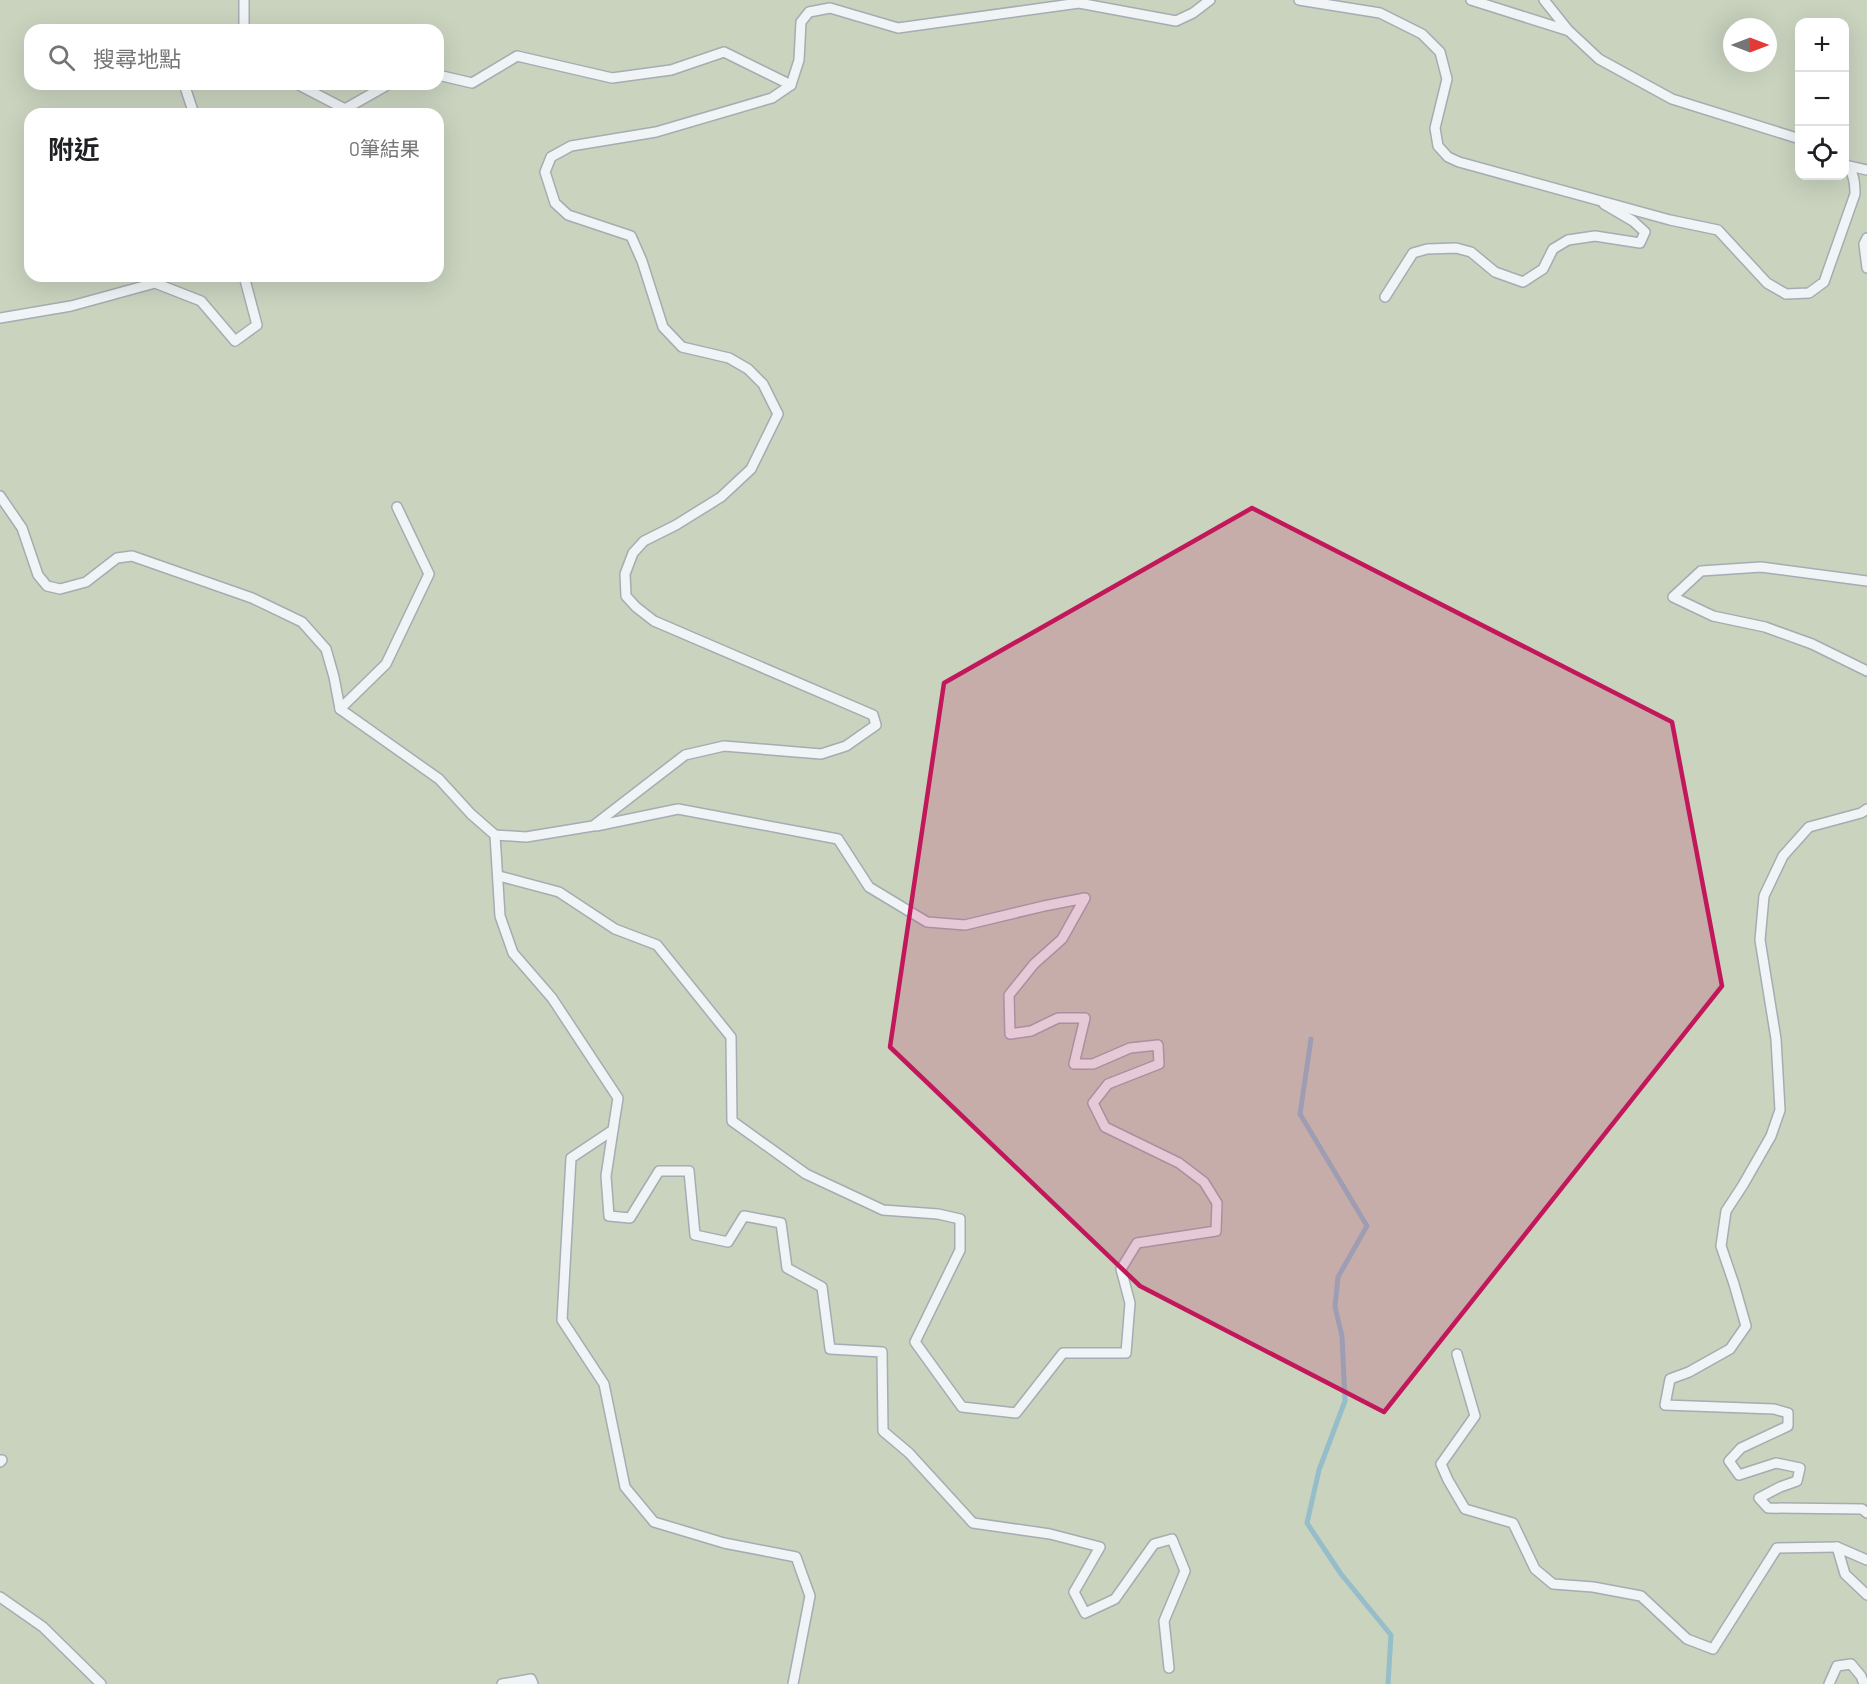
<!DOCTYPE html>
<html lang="zh-TW">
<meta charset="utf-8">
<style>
:root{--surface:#fff;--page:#f2f2f2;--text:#202124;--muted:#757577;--line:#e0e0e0}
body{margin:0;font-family:Barlow,"Noto Sans TC",sans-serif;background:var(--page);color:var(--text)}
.controls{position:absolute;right:18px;top:18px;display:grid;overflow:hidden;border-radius:12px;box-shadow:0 6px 24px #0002}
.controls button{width:54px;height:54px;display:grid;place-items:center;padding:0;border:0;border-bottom:2px solid var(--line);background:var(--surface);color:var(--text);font:30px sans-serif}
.compass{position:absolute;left:1723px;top:18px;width:54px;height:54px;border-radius:50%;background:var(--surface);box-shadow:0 6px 24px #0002;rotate:90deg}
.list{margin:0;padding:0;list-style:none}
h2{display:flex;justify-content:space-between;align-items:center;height:78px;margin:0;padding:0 24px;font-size:26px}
h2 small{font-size:20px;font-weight:400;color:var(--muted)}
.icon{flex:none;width:33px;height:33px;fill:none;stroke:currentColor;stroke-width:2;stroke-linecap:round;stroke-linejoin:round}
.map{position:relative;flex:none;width:1867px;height:1684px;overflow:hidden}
.search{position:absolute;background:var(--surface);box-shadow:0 6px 24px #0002;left:24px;top:24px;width:420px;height:66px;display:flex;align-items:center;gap:15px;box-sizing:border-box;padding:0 21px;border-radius:18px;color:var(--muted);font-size:22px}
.panel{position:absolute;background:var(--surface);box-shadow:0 6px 24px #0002;left:24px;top:108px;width:420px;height:174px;border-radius:18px}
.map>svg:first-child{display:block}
</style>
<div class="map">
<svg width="1867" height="1684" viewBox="0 0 1867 1684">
<rect width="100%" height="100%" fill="#dee5e8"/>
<path fill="#c9d3be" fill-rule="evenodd" d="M 0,0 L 1867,0 L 1867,1684 L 0,1684 ZM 1800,22 L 1844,22 L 1844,176 L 1800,176 ZM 1732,27 L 1768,27 L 1768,63 L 1732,63 ZM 30,30 L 438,30 L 438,84 L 30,84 ZM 30,114 L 438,114 L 438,276 L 30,276 Z"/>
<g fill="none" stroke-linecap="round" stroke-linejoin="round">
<polyline stroke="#96beca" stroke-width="5" points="1311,1039 1300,1114 1367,1226 1338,1277 1335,1307 1342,1336 1345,1401 1319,1470 1307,1523 1341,1574 1391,1635 1388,1684"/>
<g stroke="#a3adb2" stroke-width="12">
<g id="service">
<polyline points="244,0 244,30"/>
<path d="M 1299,0 L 1380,13 L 1422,34 L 1440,52 L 1447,79 L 1435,128 L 1438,146 L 1448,157 L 1459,162 L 1670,220 L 1718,230 L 1767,283 L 1786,294 L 1809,293 L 1824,282 L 1855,194 C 1855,183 1854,170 1844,163"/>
<polyline points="1471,0 1566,30"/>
<polyline points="1544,0 1568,30 1599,59 1672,99 1800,139"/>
<polyline points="438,75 472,83 517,56 612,78 671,70 724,52 791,85"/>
<polyline points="184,84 194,114"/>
<polyline points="297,84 345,109 389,84"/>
<polyline points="1849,166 1867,170"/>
<polyline points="1867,238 1864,244 1867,268"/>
<polyline points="1385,297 1413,253 1427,249 1456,248 1471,252 1495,272 1523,282 1543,269 1553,249 1568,240 1595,236 1640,243 1645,232 1633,221 1604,204"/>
<polyline points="0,318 71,306 155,283 201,301 235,341 257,325 244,276"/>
<polyline points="0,496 22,528 38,575 47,586 60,589 86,582 117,558 132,556 252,598 302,622 326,649 334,677 340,709 439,779 471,814 495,835 526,837 593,826 685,755 724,746 821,754 846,746 876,725 873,715 654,621 636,607 626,596 625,574 633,553 644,541 676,525 721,497 751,469 778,414 763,384 748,369 729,358 682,347 663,327 642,261 631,236 568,215 555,203 545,172 551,157 571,146 656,132 772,98 791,85 799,60 801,22 809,12 830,8 898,28 1079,3 1176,21 1193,13 1210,0"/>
<polyline points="1867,581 1761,567 1701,571 1673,597 1713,616 1765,627 1812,644 1867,671"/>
<polyline points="340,709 386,664 429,574 397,507"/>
<polyline points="1867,809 1861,813 1809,827 1783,856 1764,896 1760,940 1776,1039 1780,1110 1771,1136 1743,1185 1726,1211 1721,1246 1734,1284 1746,1326 1730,1349 1689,1372 1670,1379 1665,1405 1774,1409 1788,1413 1788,1426 1741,1448 1729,1461 1739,1475 1776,1463 1800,1468 1797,1481 1780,1487 1759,1498 1768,1508 1862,1509 1867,1513"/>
<polyline points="495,835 500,916 513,953 552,998 618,1098 613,1130 571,1158 562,1320 604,1384 625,1487 654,1522 724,1543 796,1557 810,1596 793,1684"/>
<polyline points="499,876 559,892 615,929 657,945 731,1037 732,1121 806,1174 883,1210 938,1214 960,1219 960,1250 915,1342 962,1407 1016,1413 1063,1353 1126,1353 1130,1303 1121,1269 1137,1243 1216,1231 1217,1203 1204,1182 1179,1163 1105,1127 1093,1103 1108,1084 1159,1064 1158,1045 1130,1048 1093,1064 1074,1064 1085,1018 1058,1018 1031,1031 1010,1034 1009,995 1034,964 1062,939 1085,898 1044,906 965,925 927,922 869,887 838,839 678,809 596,826"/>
<polyline points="613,1130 606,1176 609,1216 630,1218 659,1171 689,1171 695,1235 728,1242 744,1216 781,1223 787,1268 822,1287 830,1349 882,1352 883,1431 909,1453 973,1523 1050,1534 1100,1547 1074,1592 1085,1613 1115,1599 1154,1544 1172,1539 1185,1571 1164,1621 1169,1668"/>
<polyline points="1457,1354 1475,1416 1441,1464 1448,1480 1465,1509 1513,1523 1535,1569 1553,1584 1593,1587 1641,1596 1687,1639 1713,1649 1777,1548 1837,1547"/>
<polyline points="0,1460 2,1460 0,1462"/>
<polyline points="1867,1560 1837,1547 1845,1574 1867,1595"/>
<polyline points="0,1597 43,1627 101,1684"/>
<polyline points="502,1684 531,1679 533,1684"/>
<polyline points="1829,1684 1837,1666 1851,1664 1861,1676 1864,1684"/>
</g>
</g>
<use href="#service" stroke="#f1f4f6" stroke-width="9"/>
</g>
<path fill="#c2185b" fill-opacity="0.2" stroke="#c2185b" stroke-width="4.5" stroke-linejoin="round" d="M 1252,508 L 1672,722 L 1722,986 L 1384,1412 L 1140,1286 L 890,1047 L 944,683 Z"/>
</svg>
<div class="controls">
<button>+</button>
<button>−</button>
<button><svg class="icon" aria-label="locate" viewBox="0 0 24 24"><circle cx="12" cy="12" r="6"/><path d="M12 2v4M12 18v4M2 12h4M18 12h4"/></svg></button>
</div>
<svg class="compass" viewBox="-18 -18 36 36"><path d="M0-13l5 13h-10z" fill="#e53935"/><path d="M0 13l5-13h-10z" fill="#757577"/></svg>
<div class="search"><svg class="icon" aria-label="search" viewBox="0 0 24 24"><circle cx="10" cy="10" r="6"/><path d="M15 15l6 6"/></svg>搜尋地點</div>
<section class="panel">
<h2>附近<small>0筆結果</small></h2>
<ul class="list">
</ul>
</section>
</div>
